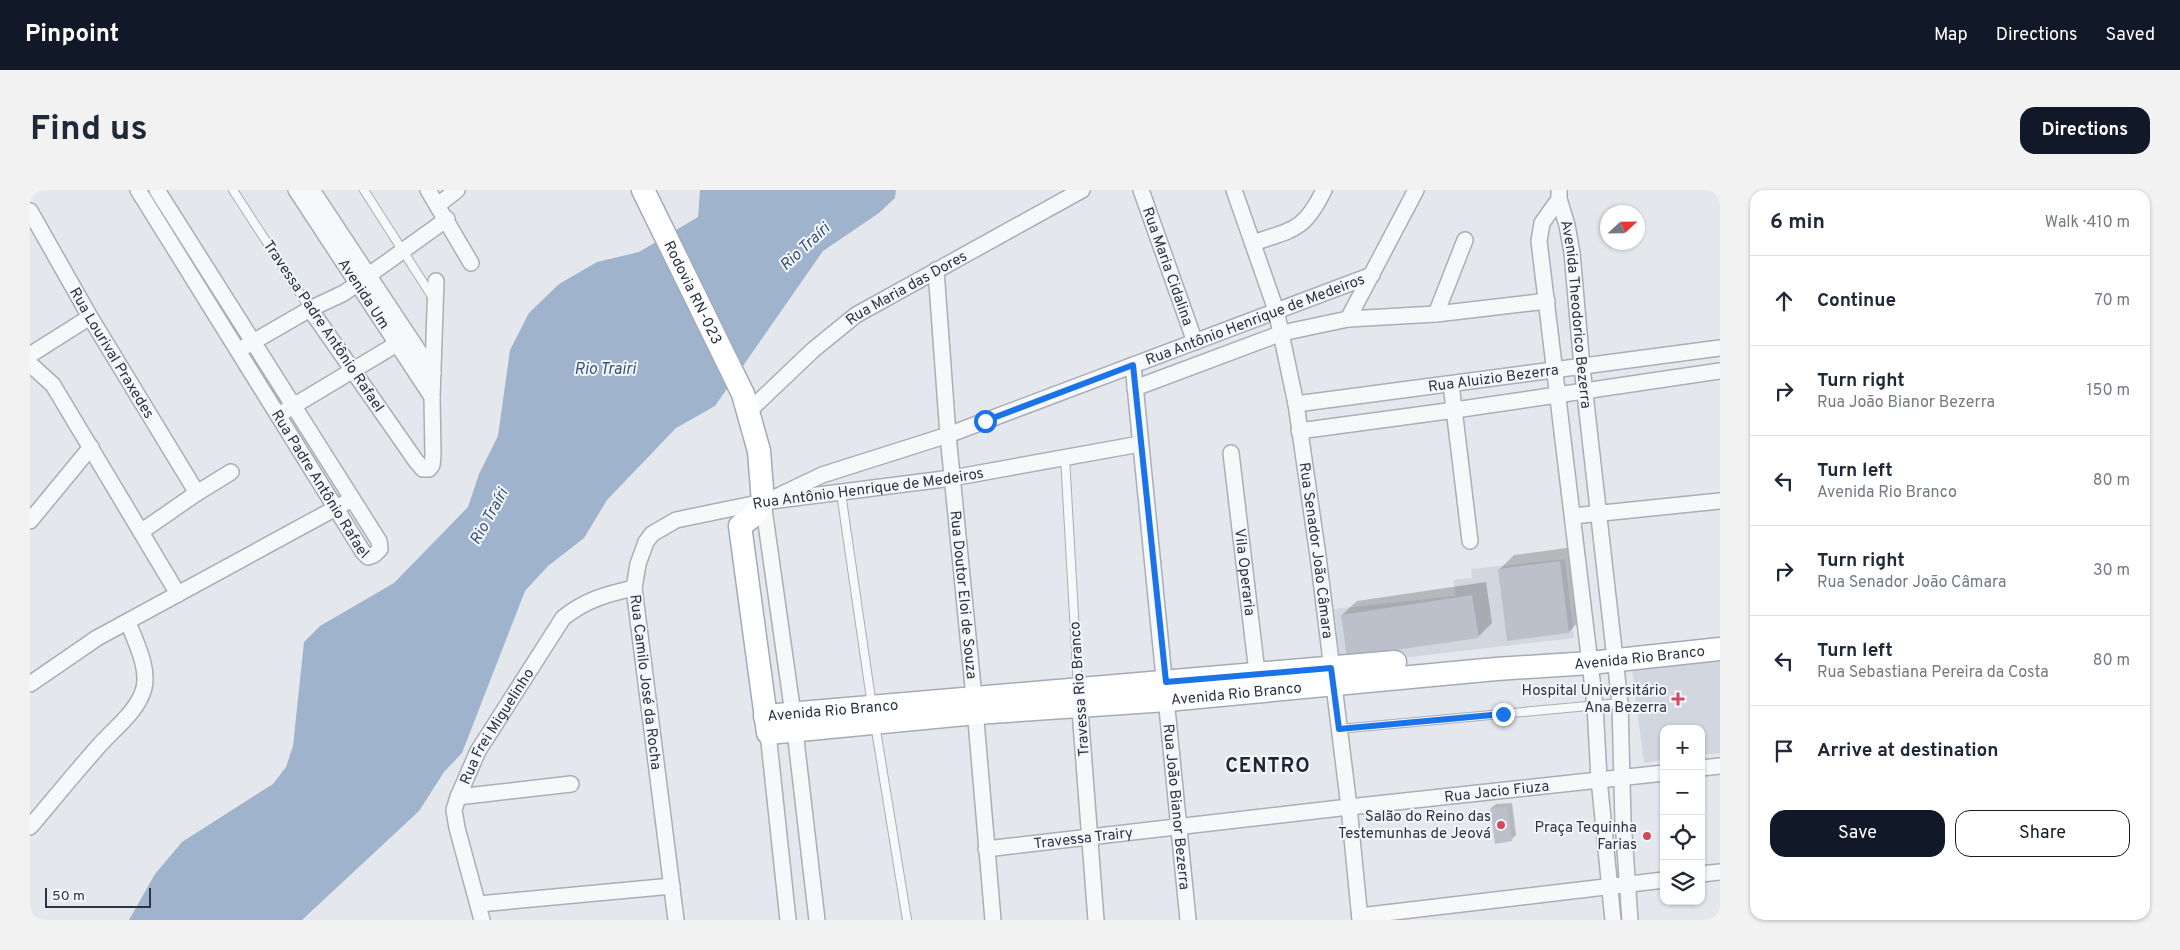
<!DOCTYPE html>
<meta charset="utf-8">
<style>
:root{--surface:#fff;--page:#f2f2f3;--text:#1f2937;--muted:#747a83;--line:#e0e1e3;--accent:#111827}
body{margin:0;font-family:Overpass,sans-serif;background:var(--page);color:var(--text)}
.controls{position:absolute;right:15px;bottom:15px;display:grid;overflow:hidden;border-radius:10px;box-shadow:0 1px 4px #0004}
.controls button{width:45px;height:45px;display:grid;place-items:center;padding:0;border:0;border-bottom:1px solid var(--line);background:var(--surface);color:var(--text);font:25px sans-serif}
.compass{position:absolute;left:1570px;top:15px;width:45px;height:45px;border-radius:50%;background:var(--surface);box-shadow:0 1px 4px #0004;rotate:68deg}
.scale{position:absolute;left:15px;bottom:12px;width:106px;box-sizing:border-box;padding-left:5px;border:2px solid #2b3445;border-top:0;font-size:14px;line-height:18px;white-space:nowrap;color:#2b3445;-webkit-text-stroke:4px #f4f6f9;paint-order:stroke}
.stop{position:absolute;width:15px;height:15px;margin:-11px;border:4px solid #1a73e8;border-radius:50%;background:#fff}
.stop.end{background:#1a73e8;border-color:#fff;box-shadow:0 1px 5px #0008}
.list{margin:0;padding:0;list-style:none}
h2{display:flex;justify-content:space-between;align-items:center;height:65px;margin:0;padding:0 20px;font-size:21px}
h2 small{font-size:16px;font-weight:400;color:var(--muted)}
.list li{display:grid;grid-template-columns:32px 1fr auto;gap:15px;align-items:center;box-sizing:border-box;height:90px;padding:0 20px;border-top:1px solid var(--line)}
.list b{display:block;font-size:19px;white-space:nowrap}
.list p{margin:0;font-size:16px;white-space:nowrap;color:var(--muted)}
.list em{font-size:16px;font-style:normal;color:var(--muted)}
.actions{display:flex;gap:10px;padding:15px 20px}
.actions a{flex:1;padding:11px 0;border:1px solid var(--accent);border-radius:15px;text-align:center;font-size:18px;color:var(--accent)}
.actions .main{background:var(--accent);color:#fff}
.icon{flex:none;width:28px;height:28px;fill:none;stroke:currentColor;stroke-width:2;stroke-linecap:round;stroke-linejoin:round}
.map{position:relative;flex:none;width:1690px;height:730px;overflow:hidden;border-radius:15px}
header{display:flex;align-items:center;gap:30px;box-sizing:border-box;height:70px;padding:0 25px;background:var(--accent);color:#fff}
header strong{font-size:24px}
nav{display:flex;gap:28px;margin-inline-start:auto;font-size:18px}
.intro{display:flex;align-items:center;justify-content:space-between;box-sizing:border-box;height:120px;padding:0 30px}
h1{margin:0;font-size:35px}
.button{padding:12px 22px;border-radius:15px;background:var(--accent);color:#fff;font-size:18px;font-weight:700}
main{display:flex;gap:30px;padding:0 30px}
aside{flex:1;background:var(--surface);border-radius:15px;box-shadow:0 1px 4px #0004}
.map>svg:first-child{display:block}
</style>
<header>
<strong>Pinpoint</strong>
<nav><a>Map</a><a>Directions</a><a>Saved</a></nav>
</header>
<div class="intro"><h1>Find us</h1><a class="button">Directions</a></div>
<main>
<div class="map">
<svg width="1690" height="730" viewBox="0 0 1690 730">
<rect width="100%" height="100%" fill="#e4e7ec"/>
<g fill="#d2d6de">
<polygon points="1535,369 1544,448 1311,475 1304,419 1425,406 1424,390 1442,388 1441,379"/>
<polygon points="1690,468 1690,563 1671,565 1671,539 1634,539 1634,570 1614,573 1602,479"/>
</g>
<polygon fill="#9fb4cc" points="670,0 866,0 865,8 849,23 793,61 685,216 646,238 577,310 554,348 518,376 495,401 432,563 414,582 389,621 272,730 99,730 125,684 152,652 243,594 256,577 263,556 274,452 290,436 364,393 438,317 449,284 468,246 480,160 499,123 529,94 567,72 609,62 668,27"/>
<g fill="#0003">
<polygon points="1544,357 1553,427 1539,442 1469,380 1484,365"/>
<polygon points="1456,392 1462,433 1448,447 1312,425 1327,411"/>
<polygon points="1482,613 1486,645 1481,650 1461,618 1466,614"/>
</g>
<g fill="#bbc0ca">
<polygon points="1530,371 1539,443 1477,451 1468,379"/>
<polygon points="1442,405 1449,448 1317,467 1311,425"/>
<polygon points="1477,617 1482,651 1465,654 1460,618"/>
</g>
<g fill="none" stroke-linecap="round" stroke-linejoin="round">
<g stroke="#a9aeb7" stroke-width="10">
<g id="lane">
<polyline points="203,0 280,119"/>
<polyline points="334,0 403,108"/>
<polyline points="1035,267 1048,496"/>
<polyline points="811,303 842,516"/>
<polyline points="845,534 877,730"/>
<polyline points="1309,539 1590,513"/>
</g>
</g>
<g stroke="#a9aeb7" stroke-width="18">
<g id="street">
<path id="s1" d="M 108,0 L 333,362 L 338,367 L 344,365 L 350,359 L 349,351 L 127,0"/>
<path id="s2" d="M 266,0 L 402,207"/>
<polyline points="282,0 403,183"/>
<polyline points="398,0 441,73"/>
<path id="s3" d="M 1111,0 L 1165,152"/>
<path id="s4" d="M 1204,0 L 1246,120 L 1266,214 L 1288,366 L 1319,617 L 1330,730"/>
<path id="s5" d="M 1529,0 L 1529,9 L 1537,35 L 1542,63 L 1552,177 L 1590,513 L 1593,631 L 1600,730"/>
<polyline points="1529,9 1512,33 1509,51 1565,515 1569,589 1583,730"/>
<polyline points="408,15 427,0"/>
<path id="s6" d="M 0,21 L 60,127 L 167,303"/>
<path d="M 1223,53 C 1264,39 1274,41 1294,0"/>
<path id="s7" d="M 906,80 L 918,245 L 944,507 L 963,730"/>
<polyline points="280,119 386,271 393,279 399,279 402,275 403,266 402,207 406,91"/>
<polyline points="1406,124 1435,50"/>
<polyline points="1318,129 1386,0"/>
<polyline points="216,156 280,119 314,103 417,29"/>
<polyline points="0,165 60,127"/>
<polyline points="0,174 23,195 148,404"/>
<path id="s8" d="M 1103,175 L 1158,730"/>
<polyline points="1421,194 1440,351"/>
<polyline points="1105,198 1252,143 1318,129 1406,124 1517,111"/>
<path id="s9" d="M 1266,214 L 1690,158"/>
<polyline points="255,221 375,149"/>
<path id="s10" d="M 719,221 L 783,160 L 826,125 L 1052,0"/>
<polyline points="1269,241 1425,220 1690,181"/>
<path id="s11" d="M 1201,263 L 1228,491"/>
<path id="s12" d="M 748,306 L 792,285 L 918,245 L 1342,85"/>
<polyline points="733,312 763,524 787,730"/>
<polyline points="1543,326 1690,311"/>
<polyline points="0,331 61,257"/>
<polyline points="112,341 167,303 201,282"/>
<polyline points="0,494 67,448 315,313"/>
<polyline points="1049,507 1066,730"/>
<polyline points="738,543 758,730"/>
<polyline points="1671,578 1690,576"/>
<polyline points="428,607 541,594"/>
<path d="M 0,637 C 22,611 44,584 67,558 C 82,540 108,522 114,498 C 119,477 105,451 98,432"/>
<path id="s13" d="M 956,659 L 1319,617 L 1634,583"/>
<polyline points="1671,684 1690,682"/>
<polyline points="449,714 642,696"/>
<polyline points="1330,726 1634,690"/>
<path id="s14" d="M 452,730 L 427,638 L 424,620 L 428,607 L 448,561 L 533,428 C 555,410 577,404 604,398"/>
<path id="s15" d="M 646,730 L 604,398 L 608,374 L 616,352 L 622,344 L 646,330 L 733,312 L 922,288 L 1110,254"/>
</g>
</g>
<g stroke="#a3abb8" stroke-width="25">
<g id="primary">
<path id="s16" d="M 613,0 L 713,204 L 729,261 L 733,312 L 723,326 L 710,336 L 738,543 L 946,523 L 1137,510 L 1466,479 L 1560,473 L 1690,459"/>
<path id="s17" d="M 735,526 L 1365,472"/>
</g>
</g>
<use href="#lane" stroke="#f7f8fa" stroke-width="8"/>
<use href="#street" stroke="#f7f8fa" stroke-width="15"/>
<use href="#primary" stroke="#fff" stroke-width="22"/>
</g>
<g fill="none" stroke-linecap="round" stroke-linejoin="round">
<polyline stroke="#1a73e8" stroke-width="6" points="955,231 1103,175 1136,492 1301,478 1309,539 1473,524"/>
</g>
<g fill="#d1495b" stroke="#f4f6f9" stroke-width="2">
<path d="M1645.5 501.5h5v5h5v5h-5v5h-5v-5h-5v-5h5z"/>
<circle cx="1471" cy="635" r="5"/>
<circle cx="1617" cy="646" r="5"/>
</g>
<g text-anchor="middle" stroke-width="4" stroke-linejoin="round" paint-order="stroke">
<g font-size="15" fill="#2b3445" stroke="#f4f6f9">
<text dy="5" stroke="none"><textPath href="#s3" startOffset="81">Rua Maria Cidalina</textPath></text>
<text dy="5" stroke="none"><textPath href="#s10" startOffset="201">Rua Maria das Dores</textPath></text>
<text dy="5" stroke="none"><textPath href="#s16" startOffset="114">Rodovia RN-023</textPath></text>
<text dy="5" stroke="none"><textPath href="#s2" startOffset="124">Avenida Um</textPath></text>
<text dy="5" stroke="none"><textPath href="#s5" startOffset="126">Avenida Theodorico Bezerra</textPath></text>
<text dy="5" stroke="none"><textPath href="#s12" startOffset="509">Rua Antônio Henrique de Medeiros</textPath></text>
<text transform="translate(294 136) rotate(56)" y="5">Travessa Padre Antônio Rafael</text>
<text dy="5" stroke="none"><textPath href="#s6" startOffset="164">Rua Lourival Praxedes</textPath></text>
<text dy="5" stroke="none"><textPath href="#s9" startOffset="199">Rua Aluizio Bezerra</textPath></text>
<text dy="5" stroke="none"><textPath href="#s1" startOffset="346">Rua Padre Antônio Rafael</textPath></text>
<text dy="5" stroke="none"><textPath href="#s15" startOffset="615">Rua Antônio Henrique de Medeiros</textPath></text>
<text dy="5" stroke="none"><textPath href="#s4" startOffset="371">Rua Senador João Câmara</textPath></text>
<text dy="5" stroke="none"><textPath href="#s11" startOffset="120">Vila Operaria</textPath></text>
<text dy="5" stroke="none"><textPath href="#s7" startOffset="326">Rua Doutor Eloi de Souza</textPath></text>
<text dy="5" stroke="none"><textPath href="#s16" startOffset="1455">Avenida Rio Branco</textPath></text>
<text transform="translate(616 492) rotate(83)" y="5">Rua Camilo José da Rocha</text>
<text transform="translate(1049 499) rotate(-94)" y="5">Travessa Rio Branco</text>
<text dy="5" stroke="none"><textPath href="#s16" startOffset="1050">Avenida Rio Branco</textPath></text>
<text dy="5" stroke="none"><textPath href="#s17" startOffset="68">Avenida Rio Branco</textPath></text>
<text dy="5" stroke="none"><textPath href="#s14" startOffset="208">Rua Frei Miguelinho</textPath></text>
<text dy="5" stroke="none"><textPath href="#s13" startOffset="514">Rua Jacio Fiuza</textPath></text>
<text dy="5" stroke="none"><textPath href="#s8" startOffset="444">Rua João Bianor Bezerra</textPath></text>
<text dy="5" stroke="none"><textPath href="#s13" startOffset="98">Travessa Trairy</textPath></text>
</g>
<g font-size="15" fill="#2b3445" stroke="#f4f6f9" text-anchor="end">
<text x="1637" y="505">Hospital Universitário<tspan x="1637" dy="17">Ana Bezerra</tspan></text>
<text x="1461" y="631">Salão do Reino das<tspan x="1461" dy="17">Testemunhas de Jeová</tspan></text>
<text x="1607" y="642">Praça Tequinha<tspan x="1607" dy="17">Farias</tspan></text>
</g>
<g font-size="16" font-style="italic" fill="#34527a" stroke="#f4f6f9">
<text transform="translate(774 56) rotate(-43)" y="6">Rio Traíri</text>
<text x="575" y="184">Rio Trairi</text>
<text transform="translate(458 326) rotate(-61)" y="6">Rio Traíri</text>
</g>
<g font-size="20" font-weight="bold" letter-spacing="1" fill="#1d2536" stroke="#f4f6f9">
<text x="1238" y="582">CENTRO</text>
</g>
</g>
</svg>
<div class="controls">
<button>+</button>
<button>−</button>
<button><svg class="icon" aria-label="locate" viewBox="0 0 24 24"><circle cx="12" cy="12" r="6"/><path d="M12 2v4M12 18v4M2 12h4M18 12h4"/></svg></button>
<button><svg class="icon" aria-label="layers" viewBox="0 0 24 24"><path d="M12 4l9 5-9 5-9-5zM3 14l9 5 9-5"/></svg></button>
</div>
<svg class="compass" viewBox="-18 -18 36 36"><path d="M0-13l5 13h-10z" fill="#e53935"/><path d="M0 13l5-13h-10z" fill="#747a83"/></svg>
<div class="scale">50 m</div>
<div class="stop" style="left:955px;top:231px"></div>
<div class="stop end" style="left:1473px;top:524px"></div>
</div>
<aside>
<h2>6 min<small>Walk · 410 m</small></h2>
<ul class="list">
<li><svg class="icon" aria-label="ahead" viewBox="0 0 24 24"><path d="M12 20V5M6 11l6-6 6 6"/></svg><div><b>Continue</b></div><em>70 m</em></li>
<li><svg class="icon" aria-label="right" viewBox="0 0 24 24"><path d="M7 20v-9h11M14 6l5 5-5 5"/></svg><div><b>Turn right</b><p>Rua João Bianor Bezerra</p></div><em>150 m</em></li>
<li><svg class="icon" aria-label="left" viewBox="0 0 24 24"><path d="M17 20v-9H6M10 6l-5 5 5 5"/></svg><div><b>Turn left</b><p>Avenida Rio Branco</p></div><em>80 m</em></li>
<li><svg class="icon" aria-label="right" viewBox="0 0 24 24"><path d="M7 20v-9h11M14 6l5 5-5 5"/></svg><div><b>Turn right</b><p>Rua Senador João Câmara</p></div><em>30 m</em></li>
<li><svg class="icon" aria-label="left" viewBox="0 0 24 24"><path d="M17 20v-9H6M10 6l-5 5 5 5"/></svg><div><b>Turn left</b><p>Rua Sebastiana Pereira da Costa</p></div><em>80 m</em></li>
<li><svg class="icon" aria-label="arrive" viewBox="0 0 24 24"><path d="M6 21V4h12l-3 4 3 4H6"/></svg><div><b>Arrive at destination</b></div></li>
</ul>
<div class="actions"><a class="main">Save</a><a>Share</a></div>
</aside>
</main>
